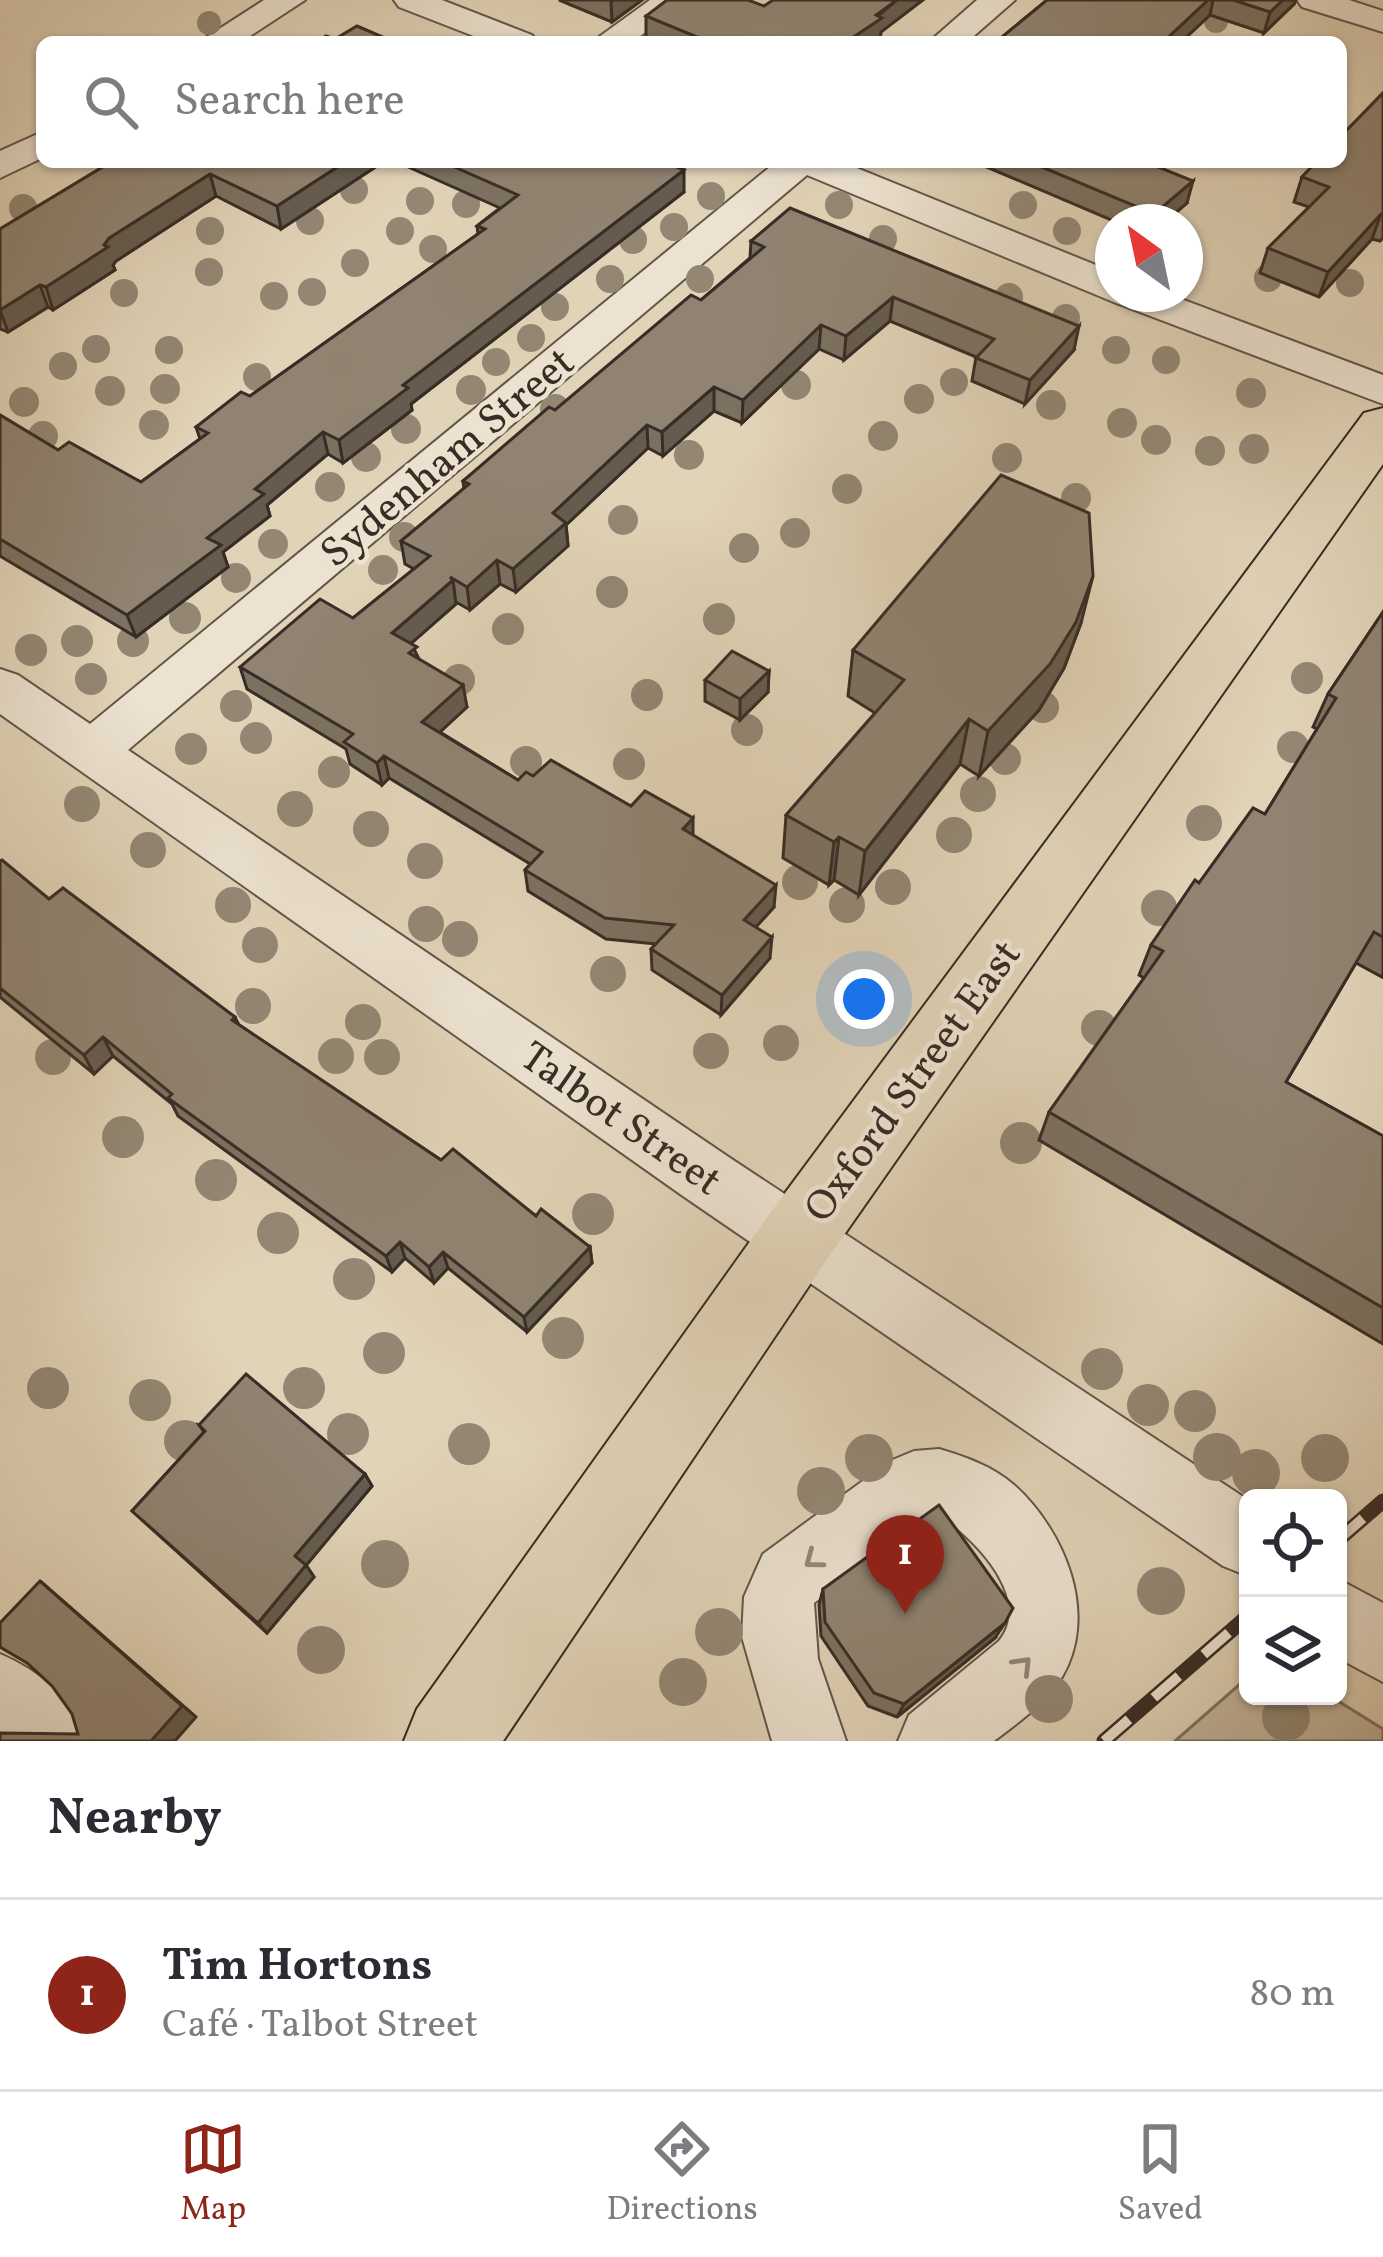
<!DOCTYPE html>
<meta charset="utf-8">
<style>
:root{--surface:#fff;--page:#f7f7f7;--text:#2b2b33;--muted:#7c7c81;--line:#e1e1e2;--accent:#8f2418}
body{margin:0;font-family:Vollkorn,serif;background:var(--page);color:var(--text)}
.controls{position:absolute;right:36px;bottom:36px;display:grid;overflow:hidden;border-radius:18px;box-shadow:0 3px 9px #0004}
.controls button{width:108px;height:108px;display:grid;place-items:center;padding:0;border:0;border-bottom:3px solid var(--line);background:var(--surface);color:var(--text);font:60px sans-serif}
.compass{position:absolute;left:1095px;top:204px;width:108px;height:108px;border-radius:50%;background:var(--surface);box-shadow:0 3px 9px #0004;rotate:327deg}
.you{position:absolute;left:864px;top:999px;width:42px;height:42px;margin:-30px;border:9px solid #fff;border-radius:50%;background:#1a73e8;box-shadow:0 0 0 18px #1a73e833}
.badge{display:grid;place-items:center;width:78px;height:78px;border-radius:50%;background:var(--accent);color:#fff;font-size:39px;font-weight:700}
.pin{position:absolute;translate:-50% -99px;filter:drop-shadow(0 3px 6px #0008)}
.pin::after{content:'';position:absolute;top:63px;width:42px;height:36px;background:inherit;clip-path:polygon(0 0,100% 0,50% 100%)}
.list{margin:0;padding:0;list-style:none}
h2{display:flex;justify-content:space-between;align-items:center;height:156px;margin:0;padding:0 48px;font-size:51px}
h2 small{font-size:39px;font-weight:400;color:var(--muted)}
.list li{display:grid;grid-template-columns:78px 1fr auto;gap:36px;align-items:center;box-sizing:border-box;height:192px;padding:0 48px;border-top:3px solid var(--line)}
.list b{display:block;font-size:45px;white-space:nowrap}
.list p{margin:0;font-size:39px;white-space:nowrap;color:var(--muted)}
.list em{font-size:39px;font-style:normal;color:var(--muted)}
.icon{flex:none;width:66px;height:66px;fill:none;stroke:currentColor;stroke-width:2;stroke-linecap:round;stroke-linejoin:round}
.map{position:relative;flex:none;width:1383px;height:1741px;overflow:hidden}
.search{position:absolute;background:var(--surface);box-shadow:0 3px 9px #0004;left:36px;right:36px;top:36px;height:132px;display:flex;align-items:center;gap:30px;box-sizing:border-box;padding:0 42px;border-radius:18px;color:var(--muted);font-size:45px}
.sheet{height:348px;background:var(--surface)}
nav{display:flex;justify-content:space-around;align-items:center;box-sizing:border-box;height:168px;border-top:3px solid var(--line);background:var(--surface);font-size:33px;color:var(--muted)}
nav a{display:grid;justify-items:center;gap:6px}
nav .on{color:var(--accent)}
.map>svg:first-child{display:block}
</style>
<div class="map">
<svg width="1383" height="1741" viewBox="0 0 1383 1741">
<rect width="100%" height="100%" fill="#e1d3b7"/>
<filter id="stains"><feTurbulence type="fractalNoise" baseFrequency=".00167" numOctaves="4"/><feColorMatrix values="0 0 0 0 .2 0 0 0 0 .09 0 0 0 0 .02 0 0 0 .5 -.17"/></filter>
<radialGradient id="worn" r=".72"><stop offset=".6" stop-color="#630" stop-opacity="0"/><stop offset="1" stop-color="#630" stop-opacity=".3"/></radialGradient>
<polygon fill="#c4b79e" stroke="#7e7262" stroke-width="3" points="1248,1677 1248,1696 1330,1696 1383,1729 1383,1741 1175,1741"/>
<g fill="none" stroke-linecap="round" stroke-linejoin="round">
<g stroke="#62564a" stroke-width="4">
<g id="minor">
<polygon points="264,0 305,0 241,42 199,42"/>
<polygon points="394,0 442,0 532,35 537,42 489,42 399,7"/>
<polygon points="650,0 690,0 632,42 592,42"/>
<polygon points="977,0 1015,0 967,42 929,42"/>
<polygon points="1297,0 1349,0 1383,11 1383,32 1302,7"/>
<polygon points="42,132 42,158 0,178 0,151"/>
<polygon points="776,162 842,162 1113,272 1113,294 1168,294 1383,375 1383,404 1116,303 807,175 128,750 727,1156 1248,1500 1248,1576 1223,1566 683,1196 0,714 0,669 18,675 90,724"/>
<path d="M 939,1449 C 966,1457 992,1466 1014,1485 C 1065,1531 1099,1614 1062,1677 C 1046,1703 1018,1723 994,1741 L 898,1741 L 909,1715 L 999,1641 C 1033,1599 977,1542 945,1519 L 926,1518 L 814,1603 L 818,1659 L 846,1741 L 772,1741 L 742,1637 L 744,1597 L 755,1572 L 763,1554 L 890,1461 L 914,1451 Z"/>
<polygon points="1338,1579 1383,1603 1383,1682 1338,1658"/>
<path d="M 0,1654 C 39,1670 76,1702 92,1741 L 0,1740 Z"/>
</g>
</g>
<g stroke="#382d26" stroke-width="4">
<polygon id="major" points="1383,408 1383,464 825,1262 503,1741 404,1741 417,1709 771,1212 1364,413"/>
</g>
<use href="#minor" fill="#ece2d0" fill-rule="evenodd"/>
<use href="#major" fill="#e1d3b7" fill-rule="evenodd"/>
<g stroke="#382d26" stroke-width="15">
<g id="rail">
<polyline points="1338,1540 1383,1501"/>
<polyline points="1104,1741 1248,1616"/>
</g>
</g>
<use href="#rail" stroke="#ece2d0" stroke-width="10" stroke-dasharray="33" stroke-linecap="butt"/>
</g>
<g fill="#938774">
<circle cx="1216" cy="21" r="12"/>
<circle cx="209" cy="23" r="12"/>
<circle cx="354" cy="190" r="14"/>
<circle cx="711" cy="196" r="14"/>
<circle cx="420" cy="201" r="14"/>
<circle cx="466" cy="204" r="14"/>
<circle cx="839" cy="205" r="14"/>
<circle cx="1023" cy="205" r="14"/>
<circle cx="23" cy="208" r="14"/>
<circle cx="310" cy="221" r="14"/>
<circle cx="674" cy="227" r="14"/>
<circle cx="210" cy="231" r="14"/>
<circle cx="400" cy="231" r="14"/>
<circle cx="1067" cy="231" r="14"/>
<circle cx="883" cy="239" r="14"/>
<circle cx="633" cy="240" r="14"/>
<circle cx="433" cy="249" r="14"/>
<circle cx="355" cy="263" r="14"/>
<circle cx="209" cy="272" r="14"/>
<circle cx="1268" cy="278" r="14"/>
<circle cx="610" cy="279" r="14"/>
<circle cx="700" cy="279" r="14"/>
<circle cx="1350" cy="283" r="14"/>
<circle cx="312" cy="292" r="14"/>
<circle cx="124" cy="293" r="14"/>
<circle cx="274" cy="296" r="14"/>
<circle cx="1009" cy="297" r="14"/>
<circle cx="555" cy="307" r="14"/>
<circle cx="1066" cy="318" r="14"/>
<circle cx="531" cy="338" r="14"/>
<circle cx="96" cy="349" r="14"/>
<circle cx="169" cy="350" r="14"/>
<circle cx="1116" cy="350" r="14"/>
<circle cx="1166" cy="360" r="14"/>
<circle cx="496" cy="362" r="14"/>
<circle cx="63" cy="366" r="14"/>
<circle cx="257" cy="377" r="14"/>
<circle cx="954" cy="382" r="14"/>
<circle cx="796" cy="385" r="15"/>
<circle cx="165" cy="389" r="15"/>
<circle cx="471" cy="390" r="15"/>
<circle cx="110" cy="391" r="15"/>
<circle cx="1251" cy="393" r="15"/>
<circle cx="919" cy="399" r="15"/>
<circle cx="24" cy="402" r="15"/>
<circle cx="1051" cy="405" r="15"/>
<circle cx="555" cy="409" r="15"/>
<circle cx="1122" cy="423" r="15"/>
<circle cx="154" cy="425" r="15"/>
<circle cx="406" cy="429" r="15"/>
<circle cx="43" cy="436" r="15"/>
<circle cx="883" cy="436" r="15"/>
<circle cx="1156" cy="440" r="15"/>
<circle cx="1254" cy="449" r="15"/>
<circle cx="1210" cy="451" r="15"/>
<circle cx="689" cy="455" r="15"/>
<circle cx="366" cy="457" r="15"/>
<circle cx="1007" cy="458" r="15"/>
<circle cx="330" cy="487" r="15"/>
<circle cx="847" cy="489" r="15"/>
<circle cx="1076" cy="498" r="15"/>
<circle cx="623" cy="520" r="15"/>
<circle cx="795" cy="533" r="15"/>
<circle cx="404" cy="537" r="15"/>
<circle cx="273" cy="544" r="15"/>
<circle cx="744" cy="548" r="15"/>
<circle cx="383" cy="570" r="15"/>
<circle cx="236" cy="578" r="15"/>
<circle cx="612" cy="592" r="16"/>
<circle cx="185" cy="618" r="16"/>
<circle cx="719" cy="619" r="16"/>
<circle cx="508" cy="629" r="16"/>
<circle cx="77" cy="641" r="16"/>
<circle cx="133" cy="641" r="16"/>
<circle cx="31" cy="650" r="16"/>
<circle cx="1307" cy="678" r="16"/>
<circle cx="91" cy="679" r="16"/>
<circle cx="459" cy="680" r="16"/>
<circle cx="647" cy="695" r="16"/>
<circle cx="236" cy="706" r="16"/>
<circle cx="1043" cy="707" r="16"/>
<circle cx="747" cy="730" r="16"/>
<circle cx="256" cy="738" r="16"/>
<circle cx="1293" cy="747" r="16"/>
<circle cx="191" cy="749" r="16"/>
<circle cx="1005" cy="759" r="16"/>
<circle cx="526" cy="762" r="16"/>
<circle cx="629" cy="764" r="16"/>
<circle cx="334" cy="772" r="16"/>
<circle cx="978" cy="794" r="18"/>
<circle cx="82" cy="804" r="18"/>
<circle cx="295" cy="809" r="18"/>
<circle cx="1204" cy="823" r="18"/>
<circle cx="371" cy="829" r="18"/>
<circle cx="954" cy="835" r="18"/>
<circle cx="148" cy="850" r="18"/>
<circle cx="425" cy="861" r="18"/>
<circle cx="800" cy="882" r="18"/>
<circle cx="893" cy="887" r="18"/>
<circle cx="233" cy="905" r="18"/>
<circle cx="847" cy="905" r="18"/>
<circle cx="1159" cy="908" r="18"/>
<circle cx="426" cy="924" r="18"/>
<circle cx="460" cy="939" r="18"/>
<circle cx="260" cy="945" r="18"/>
<circle cx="608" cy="974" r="18"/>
<circle cx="253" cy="1006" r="18"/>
<circle cx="363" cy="1022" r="18"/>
<circle cx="1099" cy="1028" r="18"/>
<circle cx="781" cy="1043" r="18"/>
<circle cx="711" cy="1051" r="18"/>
<circle cx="336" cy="1056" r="18"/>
<circle cx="53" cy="1057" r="18"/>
<circle cx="382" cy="1057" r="18"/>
<circle cx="123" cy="1137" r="21"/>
<circle cx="1021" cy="1143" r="21"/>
<circle cx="216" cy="1180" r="21"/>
<circle cx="593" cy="1214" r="21"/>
<circle cx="278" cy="1233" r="21"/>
<circle cx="354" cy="1279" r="21"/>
<circle cx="563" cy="1338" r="21"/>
<circle cx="384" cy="1353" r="21"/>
<circle cx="1102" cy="1369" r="21"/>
<circle cx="48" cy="1388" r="21"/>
<circle cx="304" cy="1388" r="21"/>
<circle cx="150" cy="1400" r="21"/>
<circle cx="1148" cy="1405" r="21"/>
<circle cx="1195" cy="1411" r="21"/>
<circle cx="348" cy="1434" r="21"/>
<circle cx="185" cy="1441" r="21"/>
<circle cx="469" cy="1444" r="21"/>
<circle cx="1217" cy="1457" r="24"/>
<circle cx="869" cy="1458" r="24"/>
<circle cx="1325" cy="1458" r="24"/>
<circle cx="1256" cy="1473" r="24"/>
<circle cx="821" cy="1491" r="24"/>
<circle cx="385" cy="1564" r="24"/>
<circle cx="1161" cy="1591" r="24"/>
<circle cx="719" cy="1632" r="24"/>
<circle cx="321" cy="1650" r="24"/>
<circle cx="683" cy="1682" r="24"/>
<circle cx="1049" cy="1699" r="24"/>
<circle cx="1286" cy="1717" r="24"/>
</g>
<g fill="#7c7161" stroke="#382d26" stroke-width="3">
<polygon points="559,0 642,0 612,22"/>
<polygon points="1047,0 1296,0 1294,4 1264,33 1210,15 1181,42 996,42"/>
<polygon points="764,6 881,32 880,39 875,42 658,42 646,37 646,16"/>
<polygon points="1383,93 1383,238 1380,241 1372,239 1319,297 1260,273 1268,248 1309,207 1294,202 1302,177"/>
<polygon points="111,162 383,162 281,229 216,196 116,261 113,265 115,270 53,310 48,307 8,332 0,329 0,229"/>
<polygon points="397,162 665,162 684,192 411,404 412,410 343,463 328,454 267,505 270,516 223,552 228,567 136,637 0,556 0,415 58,450 141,482 200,439 196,427 250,396 478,234 477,226 500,208"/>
<polygon points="975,162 1146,162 1187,203 1165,222 1116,222"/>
<polygon points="751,241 1074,350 1025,404 972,381 976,357 890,321 844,360 819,349 742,423 714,411 663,456 648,448 566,525 568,546 516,592 500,584 470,610 456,602 456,604 411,643 419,659 467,707 440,732 518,780 533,776 631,806 693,835 774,907 756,927 770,958 721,1015 652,970 651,949 656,944 606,939 528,891 525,870 530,864 389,778 382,785 350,764 346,749 247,689 240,667 353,618 414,569 405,564 401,541 464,489 463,481 701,300 750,258"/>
<polygon points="1383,612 1383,974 1382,977 1356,963 1286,1082 1383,1136 1383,1344 1039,1140 1049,1112 1144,978 1139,975 1151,945 1199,883 1265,814 1317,729 1313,727 1328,694"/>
<polygon points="1081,623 1064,668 1039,710 979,776 960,764 859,895 834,880 829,885 783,858 786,815 875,713 848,696 853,650"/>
<polygon points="769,671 768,692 740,720 705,701 705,680"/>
<polygon points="0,861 49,899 235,1017 239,1025 441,1160 590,1247 592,1263 527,1332 448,1268 434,1283 405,1258 392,1272 178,1116 172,1104 113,1056 94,1074 0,997"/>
<polygon points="199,1425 365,1474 372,1486 306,1565 314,1577 267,1633 132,1511 204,1432"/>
<polygon points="823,1589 995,1638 897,1717 868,1706 821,1636 819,1605"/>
</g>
<g fill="#655c4f" stroke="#382d26" stroke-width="3">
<polygon points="614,0 642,0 612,22 611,2"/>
<polygon points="897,0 923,0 881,32 880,39 875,42 846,42"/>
<polygon points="1208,0 1213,0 1210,15 1181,42 1163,42"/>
<polygon points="1283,0 1296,0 1294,4 1264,33 1270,12"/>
<polygon points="345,162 383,162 281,229 277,206"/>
<polygon points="684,170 684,192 411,404 412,410 343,463 339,440 403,385"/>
<polygon points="210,174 216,196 116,261 113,265 115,270 53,310 46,287 104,245 109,238"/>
<polygon points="1193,181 1187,203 1165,222 1152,222 1154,214"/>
<polygon points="1381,214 1372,239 1319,297 1328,272"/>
<polygon points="40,285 48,307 8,332 0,310"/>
<polygon points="893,297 890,321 844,360 846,336"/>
<polygon points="821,325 819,349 742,423 743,400"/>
<polygon points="1079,326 1074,350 1025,404 1030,380"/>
<polygon points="714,387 714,411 663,456 662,432"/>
<polygon points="647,425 648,448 566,525 568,546 516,592 513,569 553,513"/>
<polygon points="323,432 328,454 267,505 270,516 223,552 228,567 136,637 127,615 255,489"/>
<polygon points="497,560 500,584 470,610 467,587"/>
<polygon points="1093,576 1081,623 1064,668 1039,710 979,776 988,731"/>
<polygon points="453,580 456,604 397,656 392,633"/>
<polygon points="769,671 768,692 740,720 740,699"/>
<polygon points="463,685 467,707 427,744 422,722"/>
<polygon points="969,719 960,764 859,895 865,851"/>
<polygon points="384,756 389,778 382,785 377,763"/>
<polygon points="693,818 693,840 683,829"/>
<polygon points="839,837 834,880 829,885 834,842"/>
<polygon points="776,885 774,907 743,941 744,920"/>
<polygon points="772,937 770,958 721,1015 722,995"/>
<polygon points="103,1037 113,1056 94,1074 84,1055"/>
<polygon points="400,1242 405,1258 392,1272 386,1256"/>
<polygon points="590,1247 592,1263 527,1332 524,1317"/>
<polygon points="443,1252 448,1268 434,1283 429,1267"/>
<polygon points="365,1474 372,1486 304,1568 295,1556"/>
<polygon points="306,1565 314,1577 267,1633 258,1623"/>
<polygon points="40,1581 196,1717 175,1741 151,1741"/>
<polygon points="1005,1623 995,1638 897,1717 904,1704"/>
</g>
<g fill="#908371" stroke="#382d26" stroke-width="3">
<polygon points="667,0 748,0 764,6 773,0 897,0 876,15 882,18 846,42 709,42 646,16"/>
<polygon points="1047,0 1208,0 1163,42 996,42"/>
<polygon points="1233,0 1283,0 1270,12"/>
<polygon points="357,26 394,42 316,42 326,36 335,39"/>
<polygon points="1383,93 1383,214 1381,214 1328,272 1268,248 1329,187 1302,177 1316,162 1341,162 1341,136"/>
<polygon points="111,162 345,162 277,206 210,174 109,238 104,245 108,247 46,287 40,285 0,310 0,229"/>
<polygon points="443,162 665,162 684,170 403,385 408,388 339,440 323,432 255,489 264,494 207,538 221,545 127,615 0,539 0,415 58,450 69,442 141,482 208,433 196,427 241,392 250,396 485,229 477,226 518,195"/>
<polygon points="1030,162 1146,162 1193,181 1154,214"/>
<polygon points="790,208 1079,326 1030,380 976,358 994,339 893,297 846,336 821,325 743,400 714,387 662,432 647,425 553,513 566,523 513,569 497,560 467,587 450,577 453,580 392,633 417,647 409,653 463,685 422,722 518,780 526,772 533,776 551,760 631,806 645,791 693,818 683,829 776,885 744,920 772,937 722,995 651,949 674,925 605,918 525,870 542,852 384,756 377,763 344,742 353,734 240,667 320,599 353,618 430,556 401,541 469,484 463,481 549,407 555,410 691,295 701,300 764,247 751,241"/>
<polygon points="1001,475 1089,513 1093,576 1076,622 1050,664 988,731 969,719 865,851 839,837 834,842 786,815 904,680 853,650"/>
<polygon points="1383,612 1383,937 1374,932 1286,1082 1383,1136 1383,1308 1049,1112 1163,951 1151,945 1195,880 1199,883 1253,808 1265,814 1336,698 1328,694"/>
<polygon points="732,651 769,671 740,699 705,680"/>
<polygon points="2,860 49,899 63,888 235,1017 232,1020 441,1160 453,1149 536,1216 541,1209 590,1247 524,1317 443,1252 429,1267 400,1242 386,1256 168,1098 172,1094 103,1037 84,1055 0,988 0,861"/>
<polygon points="246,1374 365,1474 295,1556 306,1565 258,1623 132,1511 205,1431 199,1425"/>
<polygon points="939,1505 1013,1608 1005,1623 904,1704 874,1693 825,1622 823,1589"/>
<polygon points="40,1581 182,1706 151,1741 0,1741 0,1733 78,1734 72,1714 52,1686 27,1663 0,1647 0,1623"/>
</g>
<defs><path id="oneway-chevron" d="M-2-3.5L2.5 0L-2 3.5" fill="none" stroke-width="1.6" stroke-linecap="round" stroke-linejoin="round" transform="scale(3)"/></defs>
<g stroke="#92887b">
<use href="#oneway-chevron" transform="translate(813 1560) rotate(143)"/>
<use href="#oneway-chevron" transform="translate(1023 1665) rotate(-46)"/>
</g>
<g text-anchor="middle" stroke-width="9" stroke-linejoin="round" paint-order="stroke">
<g font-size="42" fill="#382d26" stroke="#ece2d0">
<text transform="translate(446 456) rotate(-40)" y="15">Sydenham Street</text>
<text transform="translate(911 1080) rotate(-54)" y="15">Oxford Street East</text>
<text transform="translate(622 1117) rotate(35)" y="15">Talbot Street</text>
</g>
</g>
<rect width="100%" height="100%" filter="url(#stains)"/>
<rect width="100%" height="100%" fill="url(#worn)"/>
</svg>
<div class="controls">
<button><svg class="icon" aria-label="locate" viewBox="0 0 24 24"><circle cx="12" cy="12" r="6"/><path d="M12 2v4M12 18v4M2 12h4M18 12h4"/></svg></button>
<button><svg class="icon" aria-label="layers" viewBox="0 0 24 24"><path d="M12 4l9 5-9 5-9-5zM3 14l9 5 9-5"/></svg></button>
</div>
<svg class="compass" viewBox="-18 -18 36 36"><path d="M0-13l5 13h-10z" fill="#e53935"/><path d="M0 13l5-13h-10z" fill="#7c7c81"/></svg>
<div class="you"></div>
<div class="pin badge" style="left:905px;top:1614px">1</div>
<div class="search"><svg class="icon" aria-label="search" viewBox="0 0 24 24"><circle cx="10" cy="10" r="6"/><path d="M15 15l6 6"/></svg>Search here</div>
</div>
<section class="sheet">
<h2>Nearby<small></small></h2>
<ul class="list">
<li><span class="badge">1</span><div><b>Tim Hortons</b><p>Café · Talbot Street</p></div><em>80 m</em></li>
</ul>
</section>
<nav>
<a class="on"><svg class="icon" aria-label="map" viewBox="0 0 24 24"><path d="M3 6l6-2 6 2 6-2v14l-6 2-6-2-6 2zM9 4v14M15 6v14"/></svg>Map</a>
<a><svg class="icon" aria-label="directions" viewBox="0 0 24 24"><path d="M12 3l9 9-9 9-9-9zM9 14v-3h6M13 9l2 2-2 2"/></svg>Directions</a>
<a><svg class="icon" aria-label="saved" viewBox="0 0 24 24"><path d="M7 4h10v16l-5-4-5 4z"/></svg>Saved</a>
</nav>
